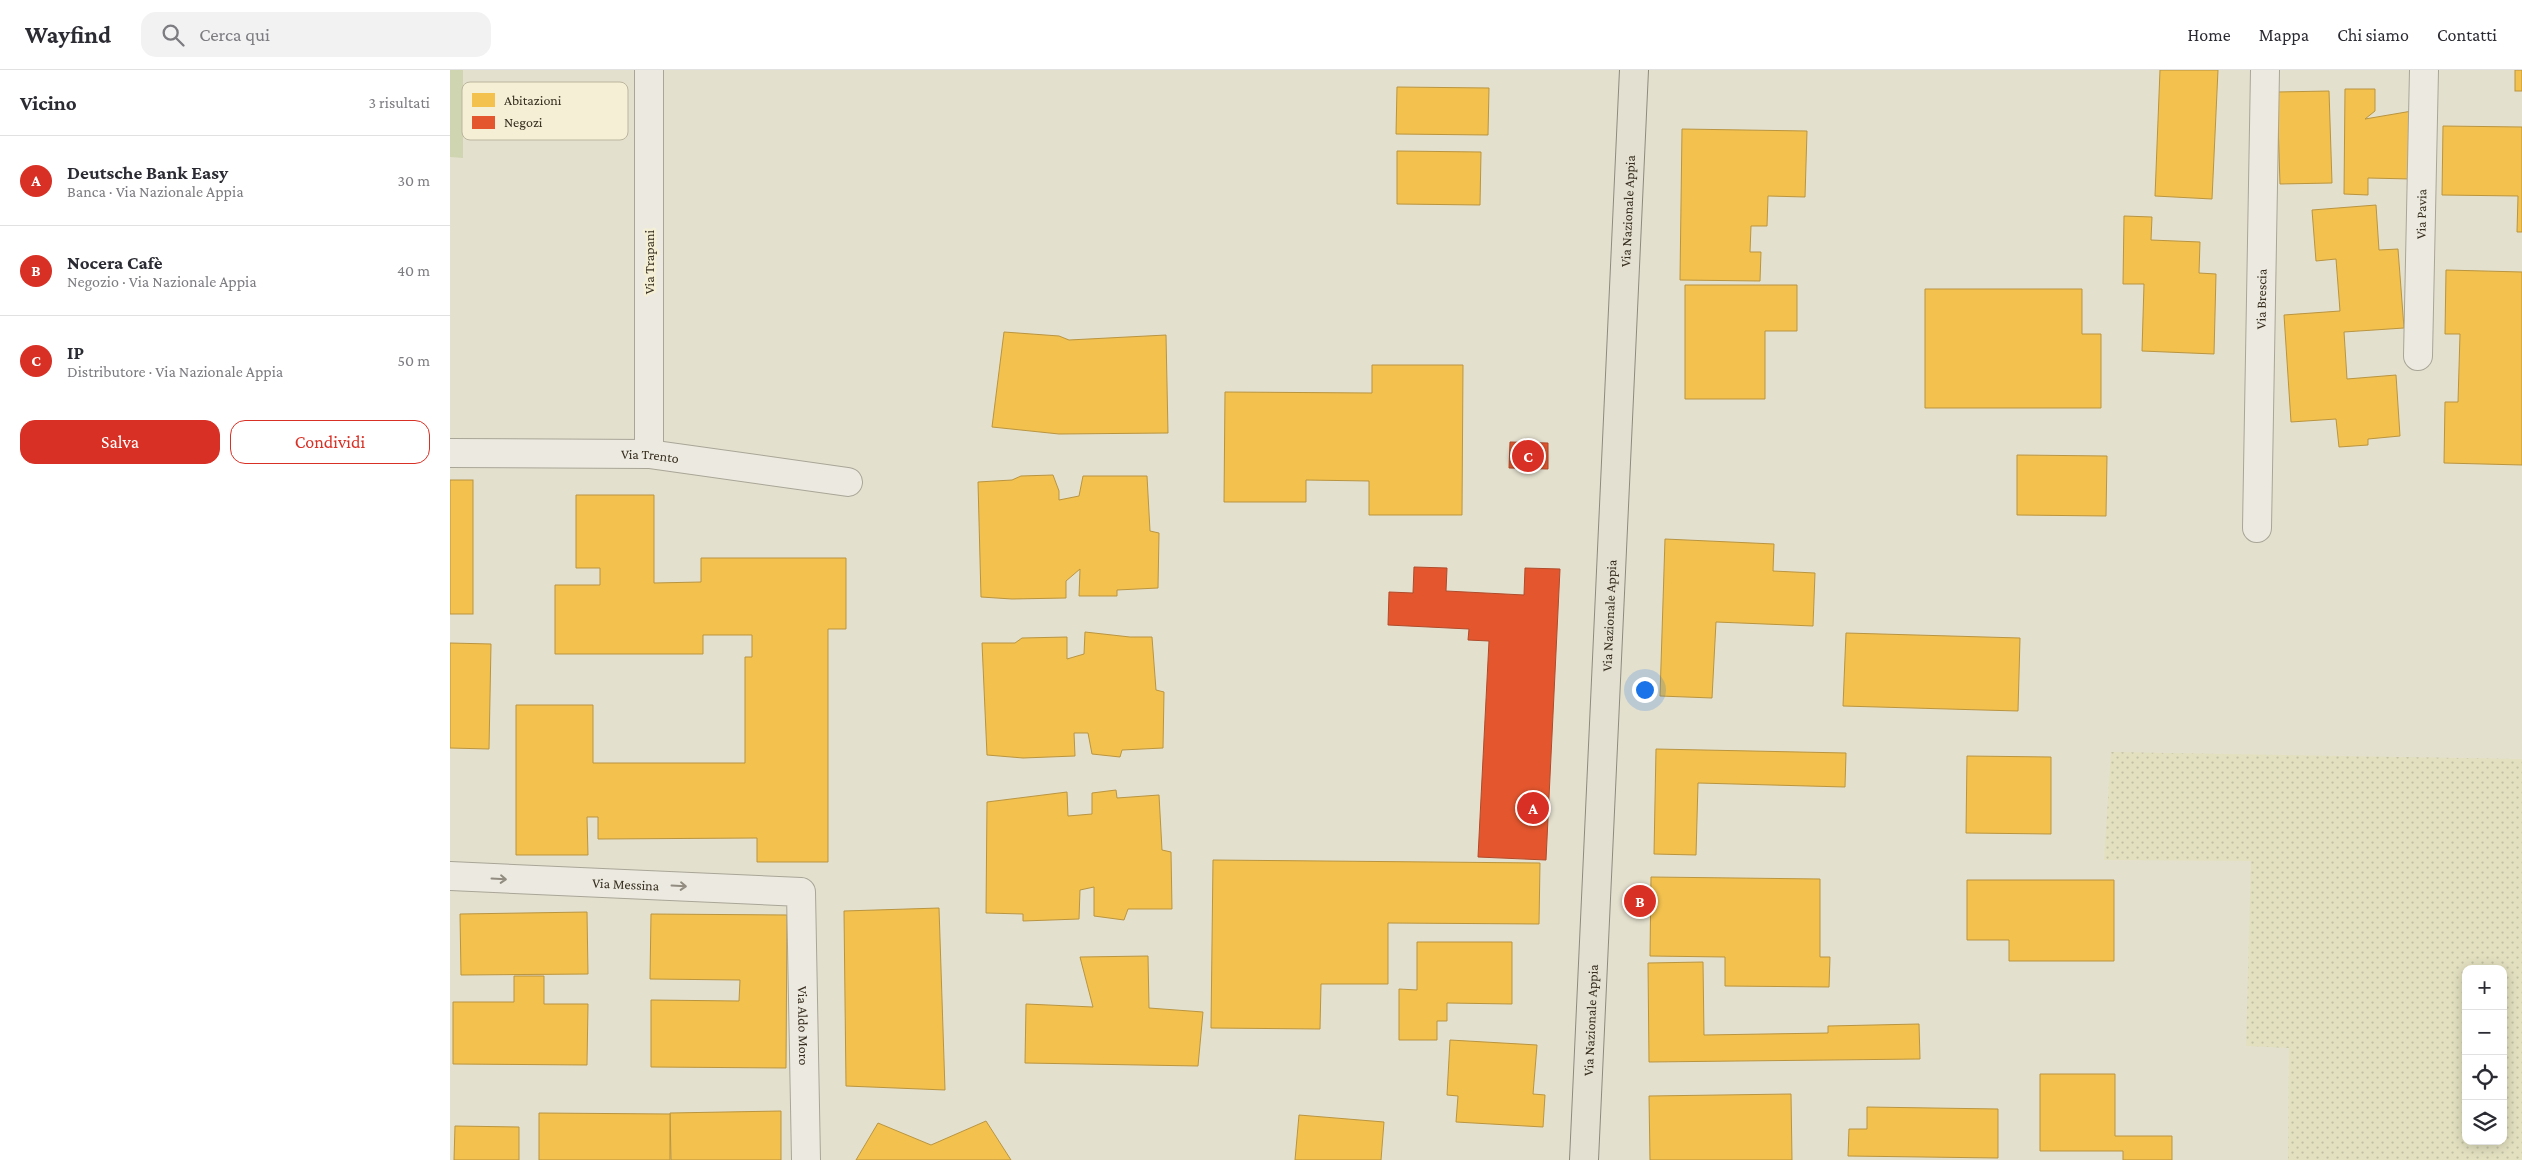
<!DOCTYPE html>
<html lang="it">
<meta charset="utf-8">
<style>
:root{--surface:#fff;--page:#f2f2f3;--text:#2b2b33;--muted:#7c7c81;--line:#e1e1e2;--accent:#d93025}
body{margin:0;font-family:"Crimson Pro",serif;background:var(--page);color:var(--text)}
.controls{position:absolute;right:15px;bottom:15px;display:grid;overflow:hidden;border-radius:10px;box-shadow:0 2px 12px #0003}
.controls button{width:45px;height:45px;display:grid;place-items:center;padding:0;border:0;border-bottom:1px solid var(--line);background:var(--surface);color:var(--text);font:25px sans-serif}
.you{position:absolute;left:1194px;top:619px;width:18px;height:18px;margin:-12px;border:4px solid #fff;border-radius:50%;background:#1a73e8;box-shadow:0 0 0 8px #1a73e833}
.badge{display:grid;place-items:center;width:32px;height:32px;border-radius:50%;background:var(--accent);color:#fff;font-size:16px;font-weight:700}
.pin{position:absolute;translate:-50% -50%;border:2px solid #fff;box-shadow:0 1px 5px #0006}
.list{margin:0;padding:0;list-style:none}
h2{display:flex;justify-content:space-between;align-items:center;height:65px;margin:0;padding:0 20px;font-size:21px}
h2 small{font-size:16px;font-weight:400;color:var(--muted)}
.list li{display:grid;grid-template-columns:32px 1fr auto;gap:15px;align-items:center;box-sizing:border-box;height:90px;padding:0 20px;border-top:1px solid var(--line)}
.list b{display:block;font-size:19px;white-space:nowrap}
.list p{margin:0;font-size:16px;white-space:nowrap;color:var(--muted)}
.list em{font-size:16px;font-style:normal;color:var(--muted)}
.actions{display:flex;gap:10px;padding:15px 20px}
.actions a{flex:1;padding:11px 0;border:1px solid var(--accent);border-radius:15px;text-align:center;font-size:18px;color:var(--accent)}
.actions .main{background:var(--accent);color:#fff}
.icon{flex:none;width:28px;height:28px;fill:none;stroke:currentColor;stroke-width:2;stroke-linecap:round;stroke-linejoin:round}
.map{position:relative;flex:none;width:2072px;height:1090px;overflow:hidden}
header{display:flex;align-items:center;gap:30px;box-sizing:border-box;height:70px;padding:0 25px;background:var(--surface);border-bottom:1px solid var(--line)}
header strong{font-size:24px}
nav{display:flex;gap:28px;margin-inline-start:auto;font-size:18px}
.search{width:350px;height:45px;background:var(--page);display:flex;align-items:center;gap:12px;box-sizing:border-box;padding:0 18px;border-radius:15px;color:var(--muted);font-size:19px}
main{display:flex}
aside{flex:1;background:var(--surface)}
.map>svg:first-child{display:block}
</style>
<header>
<strong>Wayfind</strong>
<div class="search"><svg class="icon" aria-label="search" viewBox="0 0 24 24"><circle cx="10" cy="10" r="6"/><path d="M15 15l6 6"/></svg>Cerca qui</div>
<nav><a>Home</a><a>Mappa</a><a>Chi siamo</a><a>Contatti</a></nav>
</header>
<main>
<aside>
<h2>Vicino<small>3 risultati</small></h2>
<ul class="list">
<li><span class="badge">A</span><div><b>Deutsche Bank Easy</b><p>Banca · Via Nazionale Appia</p></div><em>30 m</em></li>
<li><span class="badge">B</span><div><b>Nocera Cafè</b><p>Negozio · Via Nazionale Appia</p></div><em>40 m</em></li>
<li><span class="badge">C</span><div><b>IP</b><p>Distributore · Via Nazionale Appia</p></div><em>50 m</em></li>
</ul>
<div class="actions"><a class="main">Salva</a><a>Condividi</a></div>
</aside>
<div class="map">
<svg width="2072" height="1090" viewBox="0 0 2072 1090">
<defs>
<pattern id="farmland-dots" width="8" height="8" patternUnits="userSpaceOnUse" patternTransform="scale(1.25)"><rect width="8" height="8" fill="#e2e0bf"/><path d="M2 2h.1M6 6h.1" fill="none" stroke="#c2c0a4" stroke-width="1.8" stroke-linecap="round"/></pattern>
</defs>
<rect width="100%" height="100%" fill="#e4e0ce"/>
<path fill="url(#farmland-dots)" fill-rule="evenodd" d="M 1661,682 L 2072,689 L 2072,1090 L 1838,1090 L 1839,978 L 1796,976 L 1801,791 L 1654,790 ZM 2016,899 L 2053,899 L 2053,1071 L 2016,1071 Z"/>
<polygon fill="#cfd4b1" points="0,0 13,0 13,88 0,87"/>
<g fill="#f2c14e" stroke="#ba9540">
<polygon points="1710,0 1768,0 1762,129 1705,126"/>
<rect x="2065" y="0" width="7" height="21"/>
<polygon points="947,17 1039,18 1038,65 946,64"/>
<polygon points="1895,19 1925,19 1925,41 1915,49 1962,41 1961,109 1918,108 1918,125 1894,124"/>
<polygon points="1879,21 1882,113 1830,114 1827,22"/>
<polygon points="1993,56 2072,57 2072,162 2067,162 2068,126 1992,125"/>
<polygon points="1232,59 1357,61 1355,127 1318,126 1317,156 1301,156 1300,182 1311,182 1310,211 1230,210"/>
<polygon points="947,81 1031,82 1030,135 947,134"/>
<polygon points="1926,135 1929,180 1948,179 1954,258 1894,262 1897,309 1946,305 1950,366 1918,369 1918,375 1889,377 1886,349 1841,352 1834,245 1890,241 1886,189 1866,191 1862,140"/>
<polygon points="1674,146 1702,147 1701,170 1750,172 1749,203 1766,204 1764,284 1692,281 1694,214 1673,214"/>
<polygon points="1996,200 2072,202 2072,395 1994,393 1995,332 2008,332 2010,264 1995,264"/>
<polygon points="1235,215 1347,215 1347,261 1315,261 1315,329 1235,329"/>
<polygon points="1475,219 1632,219 1632,264 1651,264 1651,338 1475,338"/>
<polygon points="554,262 609,266 619,270 716,265 718,363 609,364 542,357"/>
<polygon points="922,295 1013,295 1012,445 919,445 919,411 856,410 856,432 774,432 775,322 922,323"/>
<polygon points="1567,385 1657,386 1656,446 1567,445"/>
<polygon points="603,405 609,421 609,430 629,426 633,406 697,406 700,461 709,463 708,518 667,520 667,526 629,526 630,499 616,511 616,528 562,529 531,527 528,412 562,410 571,406"/>
<rect x="0" y="410" width="23" height="134"/>
<polygon points="126,425 204,425 204,513 251,512 251,488 396,488 396,559 378,559 378,792 307,792 307,768 148,769 148,747 137,747 138,785 66,785 66,635 143,635 143,693 295,693 295,587 302,587 302,565 253,565 253,584 105,584 105,515 150,515 150,498 126,498"/>
<polygon points="1215,469 1324,474 1323,501 1365,503 1363,556 1266,552 1262,628 1210,626"/>
<polygon points="635,562 680,567 702,567 706,620 714,622 713,678 672,680 670,687 642,684 638,663 624,663 625,686 573,688 537,685 532,573 565,573 572,568 617,567 617,589 634,584"/>
<polygon points="1396,563 1570,568 1568,641 1393,636"/>
<polygon points="0,573 41,574 39,679 0,678"/>
<polygon points="1206,679 1396,683 1395,717 1248,713 1246,785 1204,784"/>
<polygon points="1517,686 1601,687 1601,764 1516,763"/>
<polygon points="666,720 667,728 709,725 712,780 721,782 722,839 678,839 674,850 644,846 644,817 630,820 629,849 573,851 573,844 536,843 537,732 617,722 618,746 642,744 642,723"/>
<polygon points="763,790 1090,793 1089,854 938,853 938,914 871,914 870,959 761,958"/>
<polygon points="1201,807 1370,809 1370,887 1380,887 1379,917 1275,916 1275,887 1200,886"/>
<polygon points="1517,810 1664,810 1664,891 1559,891 1559,870 1517,870"/>
<polygon points="489,838 495,1020 396,1016 394,841"/>
<polygon points="137,842 138,904 11,905 10,844"/>
<polygon points="201,844 337,845 336,998 201,997 201,930 289,931 290,910 200,909"/>
<polygon points="967,872 1062,872 1062,934 997,933 997,951 987,951 987,970 949,970 949,919 967,920"/>
<polygon points="698,886 699,938 753,942 748,996 575,993 576,934 643,937 630,887"/>
<polygon points="1253,892 1254,965 1378,963 1378,956 1469,954 1470,989 1199,992 1198,893"/>
<polygon points="64,906 94,906 94,934 138,934 137,995 3,994 3,932 64,932"/>
<polygon points="1000,970 1087,975 1083,1024 1095,1025 1093,1057 1006,1052 1008,1026 997,1025"/>
<polygon points="1590,1004 1665,1004 1665,1066 1722,1066 1722,1090 1673,1090 1673,1081 1590,1081"/>
<polygon points="1341,1024 1342,1090 1200,1090 1199,1026"/>
<polygon points="1417,1037 1548,1039 1548,1088 1398,1086 1399,1059 1417,1059"/>
<polygon points="331,1041 331,1090 221,1090 220,1043"/>
<polygon points="89,1043 220,1044 220,1090 89,1090"/>
<polygon points="849,1045 934,1052 931,1090 845,1090"/>
<polygon points="536,1051 561,1090 406,1090 428,1053 481,1075"/>
<polygon points="5,1056 69,1057 69,1090 4,1090"/>
</g>
<g fill="#e4572e" stroke="#b04b2a">
<polygon points="1060,372 1098,373 1098,399 1059,398"/>
<polygon points="964,497 997,498 996,521 1074,525 1075,498 1110,499 1096,790 1028,787 1039,571 1018,570 1019,559 938,555 939,522 963,523"/>
</g>
<g fill="none" stroke-linecap="round" stroke-linejoin="round">
<g stroke="#a9a597" stroke-width="30">
<g id="minor">
<path id="s1" d="M 1968,286 L 1974,0"/>
<path id="s2" d="M 0,383 L 199,384 L 398,412"/>
<polyline points="199,384 199,0"/>
<path id="s3" d="M 1807,458 L 1815,0"/>
<path id="s4" d="M 0,806 L 351,822 L 356,1090"/>
</g>
</g>
<g stroke="#8e8a7e" stroke-width="30">
<g id="major">
<path id="s5" d="M 1134,1090 L 1184,0"/>
</g>
</g>
<use href="#minor" stroke="#eceae0" stroke-width="28"/>
<use href="#major" stroke="#e3e0d1" stroke-width="28"/>
</g>
<defs><path id="oneway-shaft" d="M-6 0H5M1.5-3L5.5 0L1.5 3" fill="none" stroke-width="1.6" stroke-linecap="round" stroke-linejoin="round" transform="scale(1.25)"/></defs>
<g stroke="#928c80">
<use href="#oneway-shaft" transform="translate(49 809) rotate(3)"/>
<use href="#oneway-shaft" transform="translate(229 816) rotate(3)"/>
</g>
<g text-anchor="middle" stroke-width="5" stroke-linejoin="round" paint-order="stroke">
<g font-size="14" fill="#372e1f" stroke="#f4efd5">
<text dy="5" stroke="none"><textPath href="#s5" startOffset="950">Via Nazionale Appia</textPath></text>
<text dy="5" stroke="none"><textPath href="#s1" startOffset="142">Via Pavia</textPath></text>
<text transform="translate(199 192) rotate(-90)" y="5">Via Trapani</text>
<text dy="5" stroke="none"><textPath href="#s3" startOffset="229">Via Brescia</textPath></text>
<text dy="5" stroke="none"><textPath href="#s2" startOffset="200">Via Trento</textPath></text>
<text dy="5" stroke="none"><textPath href="#s5" startOffset="545">Via Nazionale Appia</textPath></text>
<text dy="5" stroke="none"><textPath href="#s4" startOffset="176">Via Messina</textPath></text>
<text dy="5" stroke="none"><textPath href="#s5" startOffset="140">Via Nazionale Appia</textPath></text>
<text dy="5" stroke="none"><textPath href="#s4" startOffset="485">Via Aldo Moro</textPath></text>
</g>
</g>
<rect x="12" y="12" width="166" height="58" rx="8" fill="#f4efd5" stroke="#bbb59e" stroke-width="1"/>
<rect x="22" y="23" width="23" height="14" fill="#f2c14e"/>
<rect x="22" y="46" width="23" height="13" fill="#e4572e"/>
<g font-size="14" fill="#372e1f">
<text x="54" y="35">Abitazioni</text>
<text x="54" y="57">Negozi</text>
</g>
</svg>
<div class="controls">
<button>+</button>
<button>−</button>
<button><svg class="icon" aria-label="locate" viewBox="0 0 24 24"><circle cx="12" cy="12" r="6"/><path d="M12 2v4M12 18v4M2 12h4M18 12h4"/></svg></button>
<button><svg class="icon" aria-label="layers" viewBox="0 0 24 24"><path d="M12 4l9 5-9 5-9-5zM3 14l9 5 9-5"/></svg></button>
</div>
<div class="you"></div>
<div class="pin badge" style="left:1083px;top:738px">A</div>
<div class="pin badge" style="left:1190px;top:831px">B</div>
<div class="pin badge" style="left:1078px;top:386px">C</div>
</div>
</main>
